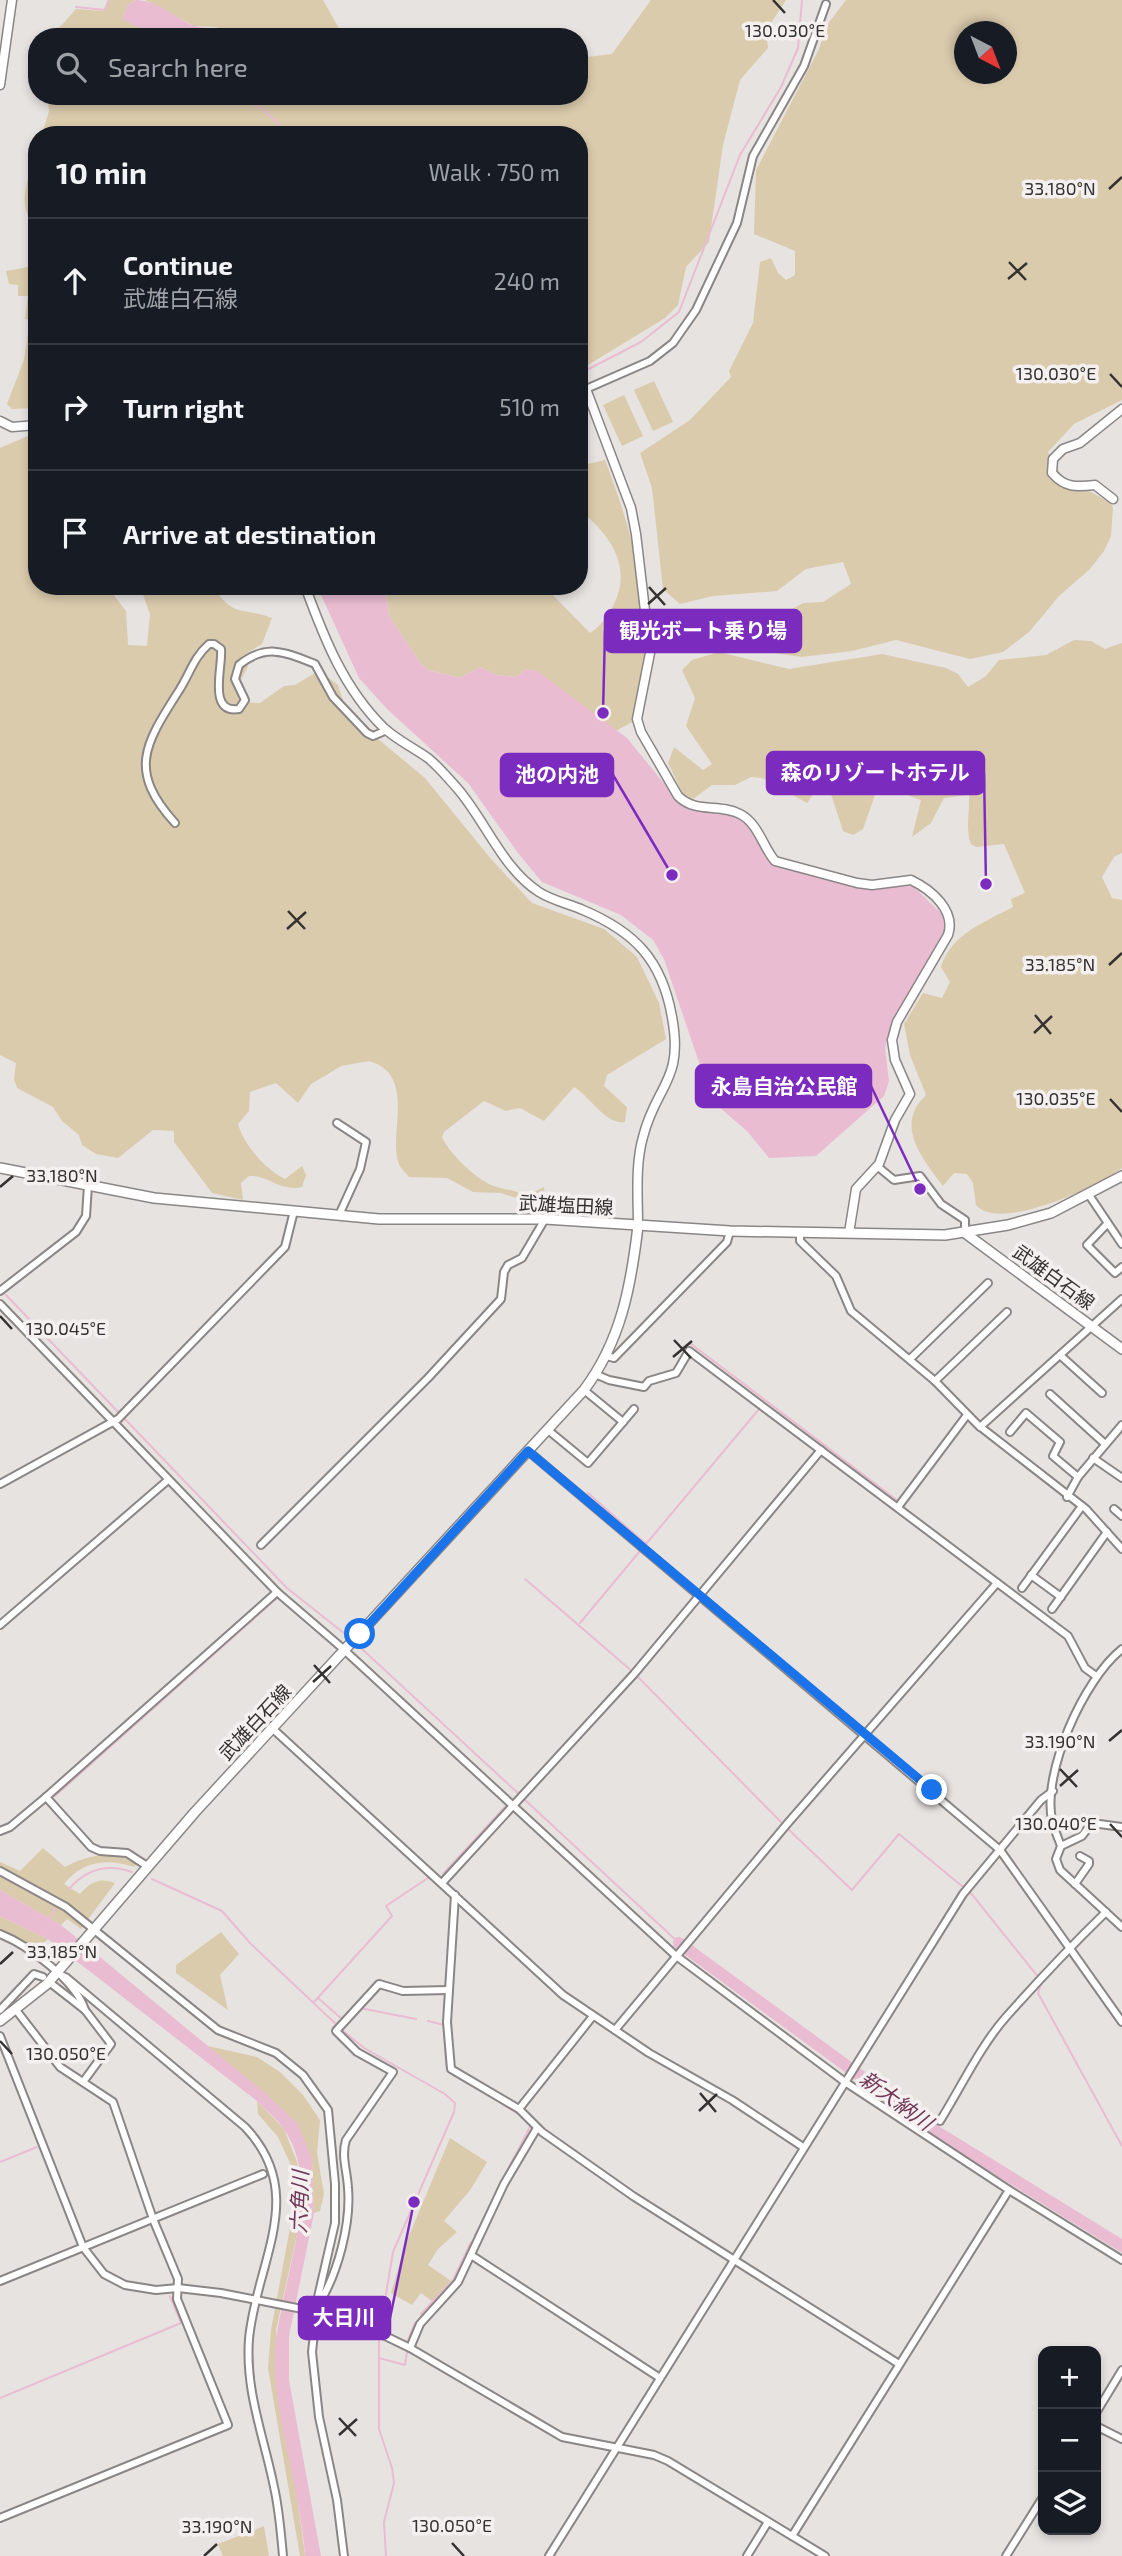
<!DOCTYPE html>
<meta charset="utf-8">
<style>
:root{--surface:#171b24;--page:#242831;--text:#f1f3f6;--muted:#9ea1a6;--line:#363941}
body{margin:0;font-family:"Exo 2","Noto Sans JP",sans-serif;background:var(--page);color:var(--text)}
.controls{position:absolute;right:21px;bottom:21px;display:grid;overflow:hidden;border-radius:14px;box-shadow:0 4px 10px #0003}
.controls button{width:63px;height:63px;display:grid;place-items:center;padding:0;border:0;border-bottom:2px solid var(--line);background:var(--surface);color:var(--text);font:35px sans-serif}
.compass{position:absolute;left:954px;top:21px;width:63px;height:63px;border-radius:50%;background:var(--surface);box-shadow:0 4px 10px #0003;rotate:138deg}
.stop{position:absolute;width:21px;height:21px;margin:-16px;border:5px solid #1a73e8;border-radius:50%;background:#fff}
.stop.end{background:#1a73e8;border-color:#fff;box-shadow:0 2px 7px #0008}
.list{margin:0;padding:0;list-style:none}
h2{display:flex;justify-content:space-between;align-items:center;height:91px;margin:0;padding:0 28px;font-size:30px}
h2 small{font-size:23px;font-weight:400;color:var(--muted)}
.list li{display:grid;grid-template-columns:46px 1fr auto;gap:21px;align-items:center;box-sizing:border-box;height:126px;padding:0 28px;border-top:2px solid var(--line)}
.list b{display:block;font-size:26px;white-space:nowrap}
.list p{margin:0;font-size:23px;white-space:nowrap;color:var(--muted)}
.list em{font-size:23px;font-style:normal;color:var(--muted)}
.icon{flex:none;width:38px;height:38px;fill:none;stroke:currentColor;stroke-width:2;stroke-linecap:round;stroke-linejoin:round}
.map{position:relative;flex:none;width:1122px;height:2556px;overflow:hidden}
.search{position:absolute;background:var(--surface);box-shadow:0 4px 10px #0003;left:28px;top:28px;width:560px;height:77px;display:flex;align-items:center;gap:18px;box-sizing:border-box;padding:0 24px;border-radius:28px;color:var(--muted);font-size:26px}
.panel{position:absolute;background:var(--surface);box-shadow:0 4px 10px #0003;left:28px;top:126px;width:560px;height:469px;border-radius:28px}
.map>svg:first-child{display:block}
</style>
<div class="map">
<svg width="1122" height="2556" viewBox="0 0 1122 2556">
<rect width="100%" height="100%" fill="#e7e3e1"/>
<g fill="#dbcbad" fill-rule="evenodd">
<polygon points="108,0 136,0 129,4 122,18 147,32 175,37 42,37 61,26 76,9 103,11"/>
<polygon points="145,0 323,0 344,37 235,37 216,27 194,26"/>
<polygon points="651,0 786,0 766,31 768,48 740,80 723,145 709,242 686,267 678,305 665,318 588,365 579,367 579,135 42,135 49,111 47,96 579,96 579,58 612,54"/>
<path d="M 846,0 L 1122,0 L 1122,400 L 1074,424 L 1048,452 L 1062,476 L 1111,503 L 1113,508 L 1111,536 L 1104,551 L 1090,569 L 1059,596 L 1029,632 L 1003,652 L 970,659 L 896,640 L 852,651 L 802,657 L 774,653 L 762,626 L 803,603 L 823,602 L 851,584 L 843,562 L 806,569 L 777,591 L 713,596 L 680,604 L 663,589 L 652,488 L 640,453 L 690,420 L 731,377 L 729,371 L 753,323 L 760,262 L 771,258 L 778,273 L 786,280 L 795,275 L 795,251 L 754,234 L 756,170 L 819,49 L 827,25 ZM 964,32 L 1006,32 L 1006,74 L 964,74 Z"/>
<path d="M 37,151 L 37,228 C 14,206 29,177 37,151 Z"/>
<polygon points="37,240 37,408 12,409 7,404 24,360 30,320 25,319 28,296 18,296 18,285 9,284 6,271 28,267"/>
<polygon points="654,381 673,422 653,431 634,390"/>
<polygon points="624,395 643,436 622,446 603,405"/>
<path d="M 37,432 L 37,586 L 107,586 L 126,611 L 128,645 L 147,646 L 150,614 L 140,586 L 219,586 L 218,594 C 236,617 247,608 272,618 L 262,644 L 247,653 L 240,663 L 248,666 L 238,686 L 239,702 L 260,703 L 284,686 L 295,685 L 315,673 L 321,672 L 338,685 L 344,704 L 372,734 L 425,778 L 491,859 L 532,903 L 604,929 L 637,957 L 659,1003 L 666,1039 L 607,1075 L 604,1086 L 627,1107 L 625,1122 C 605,1125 591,1097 574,1087 L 544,1121 L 520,1108 L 506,1111 L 484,1101 L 444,1132 L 442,1137 C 449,1153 473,1176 489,1184 C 501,1190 514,1189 526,1196 L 544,1187 L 545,1197 L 538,1205 L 501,1193 L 473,1192 L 447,1178 L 409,1177 C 406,1173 400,1168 399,1164 C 387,1136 418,1075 369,1061 L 341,1066 L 323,1077 L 311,1084 L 298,1103 L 276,1083 L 250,1092 L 249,1111 L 238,1124 C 244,1145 265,1169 285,1179 L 302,1166 L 306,1175 L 302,1187 C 279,1192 269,1175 249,1176 L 241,1183 L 243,1200 L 212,1193 L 174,1142 L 174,1131 L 153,1130 L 118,1158 L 96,1154 L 82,1145 L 79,1135 L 62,1121 L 53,1107 L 17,1088 L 14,1079 L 16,1063 L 0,1055 L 0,448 Z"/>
<path d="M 605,460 C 628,520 648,586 647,651 C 647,673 639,698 634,721 L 616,731 L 536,671 L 526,669 L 516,677 L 496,675 L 480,667 L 460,678 L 428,670 L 421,664 L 389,616 L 385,586 L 531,586 L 531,589 L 544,586 L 590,633 C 601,626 608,616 614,604 C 633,566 609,533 579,510 L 579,466 Z"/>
<path d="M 1074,640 L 1091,641 L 1105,649 L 1122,643 L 1122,853 L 1114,857 L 1102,877 L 1112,898 L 1122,900 L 1122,1168 C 1098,1186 1000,1233 976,1205 L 973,1183 L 967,1174 L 954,1173 L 943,1186 C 922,1158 894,1125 926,1095 L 910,1055 L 904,1024 L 923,993 L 942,998 L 950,982 L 941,967 C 951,934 985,922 1013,907 L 1011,899 L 1025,893 L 1004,844 L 976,847 L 971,844 C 965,829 970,811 969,795 L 944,798 L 931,823 L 912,837 L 921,800 L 885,787 L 876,792 L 863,829 L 853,835 L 843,831 L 830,791 L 817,789 L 807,803 L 762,778 L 751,777 L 735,785 L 712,785 L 693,799 L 683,794 L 668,763 L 674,747 L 703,770 L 712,764 L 686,726 L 695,698 L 682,670 L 692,660 L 719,652 L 789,669 L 882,654 L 946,668 L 958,674 L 968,687 L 986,676 L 999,660 L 1046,655 Z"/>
<path d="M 43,1848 L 65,1867 C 89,1854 113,1850 137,1864 L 134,1867 C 107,1858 82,1861 64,1884 L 80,1894 C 91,1882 99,1877 115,1883 L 81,1929 L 67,1919 L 61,1925 L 0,1890 L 0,1862 L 20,1871 Z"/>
<polygon points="0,1916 48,1939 32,1954 0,1936"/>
<polygon points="221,1932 239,1954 220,1975 228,2010 176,1973 176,1965"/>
<polygon points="208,2046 257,2057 280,2072 303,2095 320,2120 317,2153 324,2194 320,2211 314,2213 312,2158"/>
<polygon points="257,2101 284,2129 297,2162 301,2216 276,2330 305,2556 300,2556 268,2368 271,2330 293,2212 290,2163 278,2137 258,2114"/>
<polygon points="450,2138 487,2162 471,2189 444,2221 457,2232 438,2249 428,2265 451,2281 432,2301 421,2293 412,2305 391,2293 405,2245"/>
<polygon points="264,2526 269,2556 223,2556 218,2544"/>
</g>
<g fill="#e9bcd2">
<path d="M 136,0 C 155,0 175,17 192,25 C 207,31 219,24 235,37 C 197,37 153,42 122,18 L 129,4 Z"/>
<polygon points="317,586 385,586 389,616 421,664 428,670 460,678 480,667 496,675 516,677 526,669 537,671 627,738 680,803 699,811 736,814 742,819 773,865 864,889 913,886 945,917 946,929 889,1032 885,1048 889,1081 884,1096 816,1156 769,1158 747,1131 712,1101 664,959 653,940 621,915 542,882 518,853 468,783 387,709 359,678"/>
<path d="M 0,1890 L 61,1925 L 265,2093 L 297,2123 L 312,2158 L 314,2213 L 289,2336 L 289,2380 L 321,2556 L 305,2556 C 301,2494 279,2434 275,2372 C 270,2300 330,2191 283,2128 C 276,2118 265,2110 257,2101 L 48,1939 L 0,1916 Z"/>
</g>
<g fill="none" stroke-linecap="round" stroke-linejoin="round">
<g stroke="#e9bcd2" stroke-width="2">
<polyline points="76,7 105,10 109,0"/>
<polyline points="241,96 265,111 289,135"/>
<polyline points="579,374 641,342 679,312 740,155 781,87 798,48 802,0"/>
<polyline points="6,1295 119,1413"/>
<polyline points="1097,1326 1114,1311"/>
<polyline points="691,1344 898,1501 928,1462"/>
<polyline points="123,1417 287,1588 345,1634"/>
<polyline points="988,1424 1091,1332"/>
<polyline points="588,1493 646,1544 759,1409"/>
<polyline points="525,1579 633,1672"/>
<polyline points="580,1623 640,1551"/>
<polyline points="362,1649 520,1795"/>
<polyline points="637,1676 783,1824"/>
<polyline points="55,1796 278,1597"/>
<polyline points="524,1799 679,1943"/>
<polyline points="787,1828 852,1890 899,1834 963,1887"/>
<polyline points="443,1874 505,1807"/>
<polyline points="152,1879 222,1911 250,1943 338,2026"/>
<path d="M 68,1890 C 85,1870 107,1863 132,1872"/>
<polyline points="970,1892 1039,1978"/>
<polyline points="49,1919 55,1909"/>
<polyline points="1042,1982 1038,1993 1122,2146"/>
<polyline points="318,1998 342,2019"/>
<polyline points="314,2002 392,1916 386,1906 428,1878"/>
<polyline points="360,2008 416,2019"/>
<polyline points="428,2021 444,2025 446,2065"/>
<polyline points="342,2030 364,2048 445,2094 455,2103 454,2112 393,2252 380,2330"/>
<polyline points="453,2075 491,2097"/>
<polyline points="502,2104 520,2115"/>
<polyline points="0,2162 37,2147"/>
<polyline points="503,2179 531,2125"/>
<polyline points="493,2199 501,2184"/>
<polyline points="475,2235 488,2211"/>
<polyline points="421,2314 453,2280 471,2242"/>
<polyline points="379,2336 379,2429 392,2468 394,2483 384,2522 386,2556"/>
<polyline points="408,2340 415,2323"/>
<polyline points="379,2358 405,2365 407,2351"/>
<polyline points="0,2398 181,2323 170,2296"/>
</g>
<polyline stroke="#e9bcd2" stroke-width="12" points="679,1943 937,2132 1122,2246"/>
<g stroke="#8a8685" stroke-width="10">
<g id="minor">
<polyline points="586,389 650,361 673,343 696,310 737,223 753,156 804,66 826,4"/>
<polyline points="266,586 270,586"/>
<path d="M 175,823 C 127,770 145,744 180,689 C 190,673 194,657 209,644 L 214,644 L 221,649 C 223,667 207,714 239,709 L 245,700 L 235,679 L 239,665 C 266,643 285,652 315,664 L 333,697 L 367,733 L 373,736 L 387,730"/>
<polyline points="337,1123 366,1142 360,1169 339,1215"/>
<polyline points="877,1166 894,1180 920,1176 941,1204 965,1220 965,1233"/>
<polyline points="1089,1195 1122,1244"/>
<polyline points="1107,1224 1087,1245 1115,1273 1122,1267"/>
<polyline points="800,1233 800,1241 836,1276 851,1311 935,1381 978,1425 1086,1509 1122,1549"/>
<polyline points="0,1291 76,1232 86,1216 88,1185"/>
<polyline points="0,1304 277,1592 341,1647 675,1955 845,2082 1009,2190 1122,2260"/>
<polyline points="607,1356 614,1358 727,1242 730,1231"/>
<polyline points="1061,1356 1102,1393"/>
<polyline points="910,1359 988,1283"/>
<polyline points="595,1374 609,1380 644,1387 649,1381 676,1373 689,1351 1068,1636 1085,1668 1096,1676"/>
<polyline points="935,1381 1007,1312"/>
<polyline points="1050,1394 1104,1443"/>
<polyline points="623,1422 634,1409"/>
<polyline points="980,1427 1122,1299"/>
<polyline points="548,1430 588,1463 623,1422 584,1390"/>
<polyline points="1010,1432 1026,1413 1060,1442 1053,1456 1078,1477"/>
<polyline points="528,1451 1000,1850 1122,2022"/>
<polyline points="1093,1458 1122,1478"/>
<polyline points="0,1484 118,1419 285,1247 294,1211"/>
<polyline points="1067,1497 1078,1477 1122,1425"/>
<polyline points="898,1507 967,1415"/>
<polyline points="1114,1509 1122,1516"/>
<polyline points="261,1545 428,1378 501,1299 504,1272 508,1265 522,1258 545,1219"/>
<polyline points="1031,1575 1061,1597"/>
<polyline points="1022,1588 1082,1506"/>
<polyline points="1052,1609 1107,1532"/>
<polyline points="0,1625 168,1480"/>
<path d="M 1122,1649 C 1084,1679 1042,1772 1052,1820 C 1054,1829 1058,1838 1061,1846 L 1056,1859 L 1060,1870 L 1122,1927"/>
<polyline points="273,1729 563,1995 649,2053 732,2100 803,2147"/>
<polyline points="46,1797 277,1592"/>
<polyline points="0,1831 10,1827 46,1797 91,1847 100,1851 127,1853 147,1866"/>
<polyline points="1061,1846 1082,1836 1092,1823 1122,1827"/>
<polyline points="0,1871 66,1907 218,2030 276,2053 303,2075 328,2110 335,2184 335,2223 318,2297 312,2352 319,2417 337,2500 344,2556"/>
<polyline points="442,1883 634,1674 821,1450"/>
<polyline points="1075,1884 1089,1864 1089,1861 1080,1856"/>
<polyline points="455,1895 447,2022 451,2069 519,2109 542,2132 633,2196 899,2364"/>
<path d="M 0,1934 C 28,1945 76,1981 85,2010"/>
<path d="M 57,1973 L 67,1978 L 245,2127 C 309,2194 256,2262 249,2339 C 245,2391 264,2437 274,2487 C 279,2509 281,2533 283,2556"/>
<polyline points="53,1985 85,2010 111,2044 83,2082"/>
<polyline points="0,2010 34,1974 43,1977"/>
<polyline points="615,2030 787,1824 997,1583"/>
<polyline points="0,2036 83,2247 104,2274 125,2285 156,2290 178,2288 221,2293 348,2318 410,2348 562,2437 654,2455 668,2461 825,2556"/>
<polyline points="519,2109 593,2016"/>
<path d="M 940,2121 C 960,2089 981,2045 1006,2017 C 1038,1981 1071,1946 1106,1912"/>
<polyline points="471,2255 660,2378"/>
<polyline points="0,2281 263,2174"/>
<path d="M 320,2302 C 338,2272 351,2224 348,2188 C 347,2170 341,2156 346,2140 L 393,2072 L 357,2052 L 336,2031 L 379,1984 L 403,1991 L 449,1990"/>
<polyline points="410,2348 420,2324 458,2282 504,2184 537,2128"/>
<polyline points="1096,2413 1122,2370"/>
<polyline points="1096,2426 1122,2439"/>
<polyline points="0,2518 228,2425 177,2299 178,2279 153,2219 113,2102 60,2067 16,2010"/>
<polyline points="792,2536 1009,2190"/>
<polyline points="549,2556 963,1894 1041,1800 1053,1791"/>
<polyline points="747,2556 768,2522"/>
<polyline points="1006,2556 1043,2497"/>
</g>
</g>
<g stroke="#8a8685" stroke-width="11">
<g id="tertiary">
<polyline points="0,85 12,0"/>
<path d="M 579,391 L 586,389 L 631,508 L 636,534 L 650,653 L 637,719 L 641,732 L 678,796 C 696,814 719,803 740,814 C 758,823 763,847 775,861 L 857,883 L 872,885 L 911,880 C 932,890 956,911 948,935 L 897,1022 L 892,1040 L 895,1060 L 910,1094 L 895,1120 L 879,1164 L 856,1189 L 849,1233"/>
<polyline points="0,421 12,427 37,425"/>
<path d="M 1113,499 L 1095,485 C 1076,487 1065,488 1052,473 L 1053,459 L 1063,449 L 1080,443 L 1122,409"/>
<path d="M 305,586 C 324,638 344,689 384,728 C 397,740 414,748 428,758 C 438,766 448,778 457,788 C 485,820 502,868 539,892 C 551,900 569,904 583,910 C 635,932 662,960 672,1017 C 684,1081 656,1085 643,1137 C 635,1165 638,1197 638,1226"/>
</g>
</g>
<g stroke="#8a8685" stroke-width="12">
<g id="secondary">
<polyline points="0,1168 154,1198 379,1219 545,1219 730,1231 945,1235 1008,1225 1051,1213 1122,1176"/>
<polyline points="965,1233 1122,1349"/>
<path d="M 0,2021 L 47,1984 L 195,1812 L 584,1390 C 621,1341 631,1286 638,1226"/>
</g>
</g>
<use href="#minor" stroke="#fff" stroke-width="6"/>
<use href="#tertiary" stroke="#fff" stroke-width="8"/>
<use href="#secondary" stroke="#fff" stroke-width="9"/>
</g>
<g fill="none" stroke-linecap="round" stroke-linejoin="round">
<polyline stroke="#1a73e8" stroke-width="9" points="360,1634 528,1451 932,1790"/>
</g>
<path fill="none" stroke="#333231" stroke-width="2.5" d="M 773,0 L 785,13M 1109,189 L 1122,177M 1009,262 L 1026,280M 1008,279 L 1027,263M 1110,374 L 1122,387M 649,587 L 665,605M 648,604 L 666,588M 288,911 L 305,929M 287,929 L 306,912M 1109,965 L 1122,953M 1035,1015 L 1051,1034M 1034,1033 L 1052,1016M 1110,1099 L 1122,1112M 0,1187 L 13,1176M 0,1316 L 12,1329M 674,1340 L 691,1358M 673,1357 L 692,1341M 314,1665 L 330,1683M 313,1682 L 331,1666M 1109,1741 L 1122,1730M 1060,1769 L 1077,1787M 1060,1786 L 1078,1770M 1110,1824 L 1122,1837M 0,1964 L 13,1952M 0,2041 L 12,2054M 700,2093 L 716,2112M 699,2111 L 717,2094M 339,2418 L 356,2436M 339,2435 L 357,2419M 452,2543 L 464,2556M 204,2556 L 217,2544"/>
<g text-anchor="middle" stroke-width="7" stroke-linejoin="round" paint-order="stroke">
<g font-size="19" fill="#333231" stroke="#f4f0ef">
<text transform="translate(566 1205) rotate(3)" y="7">武雄塩田線</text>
<text transform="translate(1054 1277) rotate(36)" y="7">武雄白石線</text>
<text transform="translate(255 1722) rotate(-47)" y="7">武雄白石線</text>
</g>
<g font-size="21" font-style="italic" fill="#713857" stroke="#f4f0ef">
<text transform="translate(896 2101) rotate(36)" y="7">新大納川</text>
<text transform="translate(300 2202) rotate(-88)" y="7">六角川</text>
</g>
</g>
<g font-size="18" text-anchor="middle" fill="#333231" stroke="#f4f0ef" stroke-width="7" stroke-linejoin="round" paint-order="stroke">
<text x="785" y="37">130.030°E</text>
<text x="1060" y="195">33.180°N</text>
<text x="1056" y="380">130.030°E</text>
<text x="1060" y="971">33.185°N</text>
<text x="1056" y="1105">130.035°E</text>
<text x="62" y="1182">33.180°N</text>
<text x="66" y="1335">130.045°E</text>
<text x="1060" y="1748">33.190°N</text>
<text x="1056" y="1830">130.040°E</text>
<text x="62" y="1958">33.185°N</text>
<text x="66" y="2060">130.050°E</text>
<text x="452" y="2532">130.050°E</text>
<text x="217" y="2533">33.190°N</text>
</g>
<path fill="none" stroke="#7b2cbf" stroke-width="2.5" d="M603 713L605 631M986 884L984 773M672 875L613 775M920 1189L871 1086M414 2202L390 2318"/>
<g fill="#7b2cbf" stroke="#f4f0ef" stroke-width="2.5">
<circle cx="603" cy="713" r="7"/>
<circle cx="986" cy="884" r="7"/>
<circle cx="672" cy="875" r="7"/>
<circle cx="920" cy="1189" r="7"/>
<circle cx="414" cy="2202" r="7"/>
</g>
<g fill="#7b2cbf" stroke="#7b2cbf" stroke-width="2.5">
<rect x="605" y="610" width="196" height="42" rx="7"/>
<rect x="767" y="752" width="217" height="42" rx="7"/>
<rect x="501" y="754" width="112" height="42" rx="7"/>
<rect x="696" y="1065" width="175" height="42" rx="7"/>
<rect x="299" y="2297" width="91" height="42" rx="7"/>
</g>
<g font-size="21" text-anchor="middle" font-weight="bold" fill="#fff">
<text x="703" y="638">観光ボート乗り場</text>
<text x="875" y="780">森のリゾートホテル</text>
<text x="557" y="782">池の内池</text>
<text x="784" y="1094">永島自治公民館</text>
<text x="344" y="2325">大日川</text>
</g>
</svg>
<div class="controls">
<button>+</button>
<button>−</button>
<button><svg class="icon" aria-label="layers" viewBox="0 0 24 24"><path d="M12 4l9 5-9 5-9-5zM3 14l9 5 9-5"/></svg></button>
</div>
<svg class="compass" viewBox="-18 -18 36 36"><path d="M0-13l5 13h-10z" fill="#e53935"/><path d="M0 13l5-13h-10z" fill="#9ea1a6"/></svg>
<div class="stop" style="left:360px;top:1634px"></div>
<div class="stop end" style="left:932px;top:1790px"></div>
<div class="search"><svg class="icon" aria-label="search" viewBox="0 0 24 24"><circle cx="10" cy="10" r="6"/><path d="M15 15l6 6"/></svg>Search here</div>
<section class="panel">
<h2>10 min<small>Walk · 750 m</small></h2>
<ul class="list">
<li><svg class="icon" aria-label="ahead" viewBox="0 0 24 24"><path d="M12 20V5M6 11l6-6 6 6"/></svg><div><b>Continue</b><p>武雄白石線</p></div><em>240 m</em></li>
<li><svg class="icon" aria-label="right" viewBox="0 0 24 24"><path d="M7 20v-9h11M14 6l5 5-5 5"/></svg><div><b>Turn right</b></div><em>510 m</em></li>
<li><svg class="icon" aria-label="arrive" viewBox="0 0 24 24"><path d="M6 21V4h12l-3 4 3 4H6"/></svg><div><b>Arrive at destination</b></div></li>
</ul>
</section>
</div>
